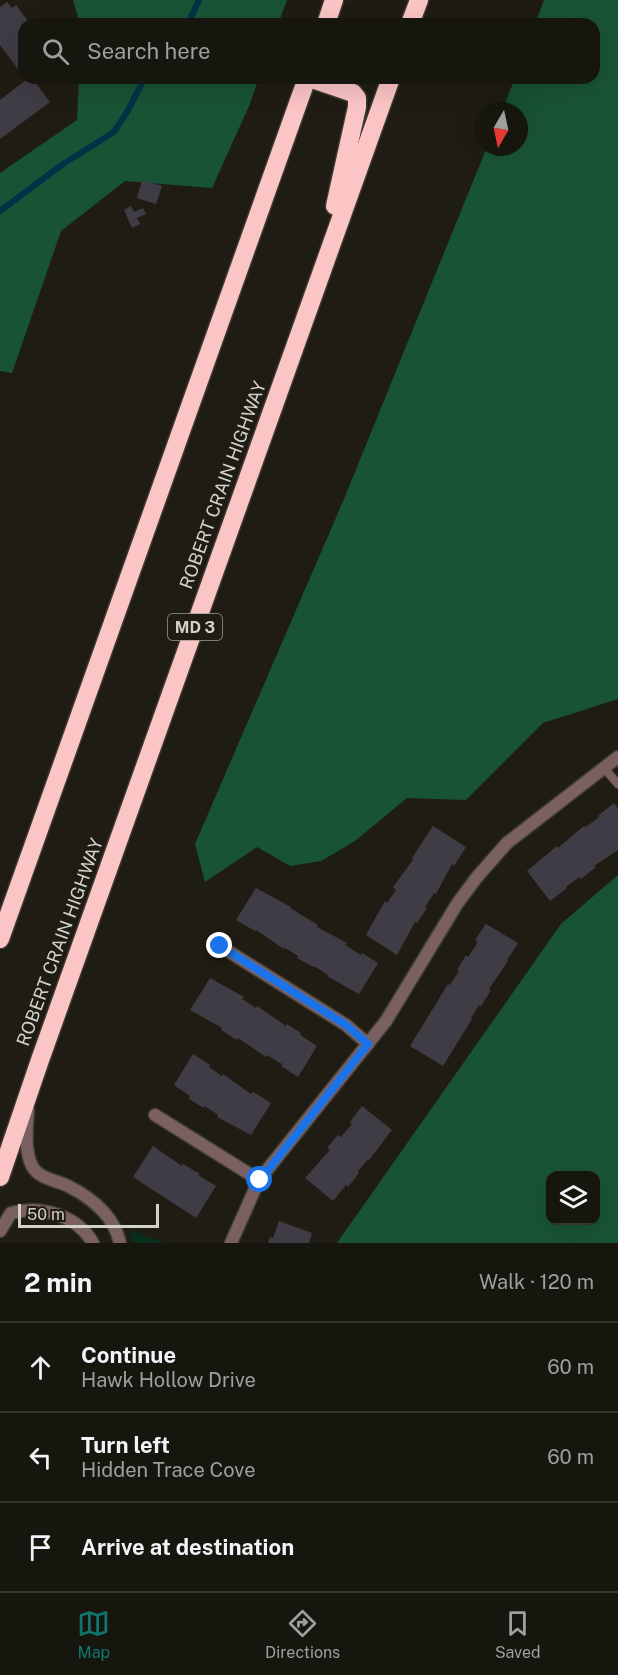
<!DOCTYPE html>
<meta charset="utf-8">
<style>
:root{--surface:#17160e;--page:#24231c;--text:#f1f3f6;--muted:#9e9f9e;--line:#36352e;--accent:#0f766e}
body{margin:0;font-family:"Public Sans",sans-serif;background:var(--page);color:var(--text)}
.controls{position:absolute;right:18px;bottom:18px;display:grid;overflow:hidden;border-radius:12px;box-shadow:0 6px 24px #0002}
.controls button{width:54px;height:54px;display:grid;place-items:center;padding:0;border:0;border-bottom:2px solid var(--line);background:var(--surface);color:var(--text);font:30px sans-serif}
.compass{position:absolute;left:474px;top:102px;width:54px;height:54px;border-radius:50%;background:var(--surface);box-shadow:0 6px 24px #0002;rotate:189deg}
.scale{position:absolute;left:18px;bottom:15px;width:141px;box-sizing:border-box;padding-left:6px;border:3px solid #d3d1cb;border-top:0;font-size:16px;line-height:21px;white-space:nowrap;color:#d3d1cb;-webkit-text-stroke:4px #1f1d13;paint-order:stroke}
.stop{position:absolute;width:18px;height:18px;margin:-14px;border:4px solid #1a73e8;border-radius:50%;background:#fff}
.stop.end{background:#1a73e8;border-color:#fff;box-shadow:0 2px 6px #0008}
.list{margin:0;padding:0;list-style:none}
h2{display:flex;justify-content:space-between;align-items:center;height:78px;margin:0;padding:0 24px;font-size:26px}
h2 small{font-size:20px;font-weight:400;color:var(--muted)}
.list li{display:grid;grid-template-columns:39px 1fr auto;gap:18px;align-items:center;box-sizing:border-box;height:90px;padding:0 24px;border-top:2px solid var(--line)}
.list b{display:block;font-size:22px;white-space:nowrap}
.list p{margin:0;font-size:20px;white-space:nowrap;color:var(--muted)}
.list em{font-size:20px;font-style:normal;color:var(--muted)}
.icon{flex:none;width:33px;height:33px;fill:none;stroke:currentColor;stroke-width:2;stroke-linecap:round;stroke-linejoin:round}
.map{position:relative;flex:none;width:618px;height:1243px;overflow:hidden}
.search{position:absolute;background:var(--surface);box-shadow:0 6px 24px #0002;left:18px;right:18px;top:18px;height:66px;display:flex;align-items:center;gap:15px;box-sizing:border-box;padding:0 21px;border-radius:18px;color:var(--muted);font-size:22px}
.sheet{height:348px;background:var(--surface)}
nav{display:flex;justify-content:space-around;align-items:center;box-sizing:border-box;height:84px;border-top:2px solid var(--line);background:var(--surface);font-size:16px;color:var(--muted)}
nav a{display:grid;justify-items:center;gap:3px}
nav .on{color:var(--accent)}
.map>svg:first-child{display:block}
</style>
<div class="map">
<svg width="618" height="1243" viewBox="0 0 618 1243">
<rect width="100%" height="100%" fill="#1f1d13"/>
<polygon fill="#082e1c" points="129,1230 166,1243 133,1243"/>
<g fill="#195336" fill-rule="evenodd">
<polygon points="73,0 287,0 278,24 80,24"/>
<polygon points="544,0 618,0 618,699 543,723 466,800 407,798 355,841 321,861 290,866 257,847 205,882 195,844 344,499 487,147 519,147 519,111 502,111 515,78 594,78 594,24 535,24"/>
<polygon points="79,78 259,78 249,106 212,188 125,181 61,231 12,373 0,371 0,173 77,120"/>
<path d="M 618,875 L 618,1243 L 337,1243 L 561,924 ZM 550,1176 L 596,1176 L 596,1220 L 550,1220 Z"/>
</g>
<g fill="none" stroke-linecap="round" stroke-linejoin="round">
<g stroke="#003347" stroke-width="6">
<polyline points="188,24 199,0"/>
<polyline points="0,211 63,164 114,132 127,112 145,78"/>
</g>
</g>
<g fill="#403c46">
<polygon points="7,2 12,8 16,5 28,21 24,24 24,77 0,45 0,7"/>
<polygon points="25,78 32,78 50,102 0,139 0,100 26,80"/>
<polygon points="142,180 162,186 156,204 137,198"/>
<polygon points="131,206 134,212 143,208 146,214 137,218 140,224 132,228 124,210"/>
<polygon points="614,803 618,809 618,850 594,866 596,867 581,879 579,877 566,887 567,888 550,901 527,871 557,846 558,848 584,826 586,827 599,817 598,816"/>
<polygon points="433,826 466,847 454,866 452,864 436,894 434,893 425,907 427,908 417,923 415,922 397,955 366,935 385,901 387,903 396,890 393,887 413,860 412,858"/>
<polygon points="256,888 291,907 290,908 318,925 317,927 347,943 345,945 361,955 362,953 378,963 359,994 327,976 328,975 314,966 313,967 297,958 298,956 285,948 284,949 256,930 255,931 236,920"/>
<polygon points="486,924 518,943 507,960 508,961 489,989 491,990 481,1006 479,1005 471,1018 472,1019 443,1066 410,1046 448,984 450,985 459,971 457,970 466,955 468,957 478,942 475,940"/>
<polygon points="210,978 244,997 242,999 256,1008 257,1006 286,1026 287,1024 301,1033 300,1035 317,1046 298,1077 281,1066 282,1064 267,1055 266,1057 238,1038 237,1040 221,1030 222,1028 190,1010"/>
<polygon points="193,1054 210,1065 209,1067 222,1076 223,1074 251,1094 253,1092 271,1103 251,1135 217,1117 218,1115 205,1106 204,1108 189,1099 190,1096 174,1085"/>
<polygon points="362,1106 392,1130 369,1160 368,1159 358,1171 359,1173 348,1187 346,1185 333,1201 305,1178 330,1150 327,1148 338,1135 341,1137 352,1124 350,1122"/>
<polygon points="153,1146 182,1166 183,1164 200,1174 198,1175 216,1186 196,1218 133,1177"/>
<polygon points="279,1221 312,1233 309,1243 268,1243 270,1237 273,1238"/>
</g>
<g fill="none" stroke-linecap="round" stroke-linejoin="round">
<g stroke="#3c3a30" stroke-width="10">
<polyline id="lane" points="604,768 618,784"/>
</g>
<g stroke="#3c3a30" stroke-width="15">
<g id="street">
<polyline points="220,946 346,1025 368,1044"/>
<path d="M 28,1110 C 27,1127 24,1150 32,1166 C 39,1179 56,1180 68,1186 C 92,1198 114,1216 120,1243"/>
<polyline points="155,1115 259,1180"/>
<path d="M 0,1231 L 11,1213 C 41,1205 77,1215 93,1243"/>
<polyline points="231,1243 259,1180 386,1021 457,904 477,877 507,843 618,757"/>
</g>
</g>
<g stroke="#3c3a30" stroke-width="21">
<g id="highway">
<polyline points="326,24 334,0"/>
<polyline points="410,24 419,0"/>
<polyline points="309,78 353,93 357,98 357,107 335,206"/>
<polyline points="0,939 307,78"/>
<polyline points="0,1177 40,1060 391,78"/>
</g>
</g>
<use href="#lane" stroke="#7b6061" stroke-width="8"/>
<use href="#street" stroke="#7b6061" stroke-width="12"/>
<use href="#highway" stroke="#fbc4c5" stroke-width="18"/>
</g>
<g fill="none" stroke-linecap="round" stroke-linejoin="round">
<polyline stroke="#1a73e8" stroke-width="8" points="220,946 346,1025 368,1044 260,1180"/>
</g>
<g text-anchor="middle" stroke-width="6" stroke-linejoin="round" paint-order="stroke">
<rect fill="#1f1d13" stroke="#9d9b94" stroke-width="1.5" x="168" y="614" width="54" height="26" rx="4.5"/>
<g font-size="16" font-weight="bold" fill="#d3d1cb">
<text x="195" y="633">MD 3</text>
</g>
<g font-size="18" fill="#d3d1cb" stroke="#1f1d13">
<text transform="translate(223 485) rotate(-70)" y="6">ROBERT CRAIN HIGHWAY</text>
<text transform="translate(60 942) rotate(-70)" y="6">ROBERT CRAIN HIGHWAY</text>
</g>
</g>
</svg>
<div class="controls">
<button><svg class="icon" aria-label="layers" viewBox="0 0 24 24"><path d="M12 4l9 5-9 5-9-5zM3 14l9 5 9-5"/></svg></button>
</div>
<svg class="compass" viewBox="-18 -18 36 36"><path d="M0-13l5 13h-10z" fill="#e53935"/><path d="M0 13l5-13h-10z" fill="#9e9f9e"/></svg>
<div class="scale">50 m</div>
<div class="stop" style="left:260px;top:1180px"></div>
<div class="stop end" style="left:220px;top:946px"></div>
<div class="search"><svg class="icon" aria-label="search" viewBox="0 0 24 24"><circle cx="10" cy="10" r="6"/><path d="M15 15l6 6"/></svg>Search here</div>
</div>
<section class="sheet">
<h2>2 min<small>Walk · 120 m</small></h2>
<ul class="list">
<li><svg class="icon" aria-label="ahead" viewBox="0 0 24 24"><path d="M12 20V5M6 11l6-6 6 6"/></svg><div><b>Continue</b><p>Hawk Hollow Drive</p></div><em>60 m</em></li>
<li><svg class="icon" aria-label="left" viewBox="0 0 24 24"><path d="M17 20v-9H6M10 6l-5 5 5 5"/></svg><div><b>Turn left</b><p>Hidden Trace Cove</p></div><em>60 m</em></li>
<li><svg class="icon" aria-label="arrive" viewBox="0 0 24 24"><path d="M6 21V4h12l-3 4 3 4H6"/></svg><div><b>Arrive at destination</b></div></li>
</ul>
</section>
<nav>
<a class="on"><svg class="icon" aria-label="map" viewBox="0 0 24 24"><path d="M3 6l6-2 6 2 6-2v14l-6 2-6-2-6 2zM9 4v14M15 6v14"/></svg>Map</a>
<a><svg class="icon" aria-label="directions" viewBox="0 0 24 24"><path d="M12 3l9 9-9 9-9-9zM9 14v-3h6M13 9l2 2-2 2"/></svg>Directions</a>
<a><svg class="icon" aria-label="saved" viewBox="0 0 24 24"><path d="M7 4h10v16l-5-4-5 4z"/></svg>Saved</a>
</nav>
